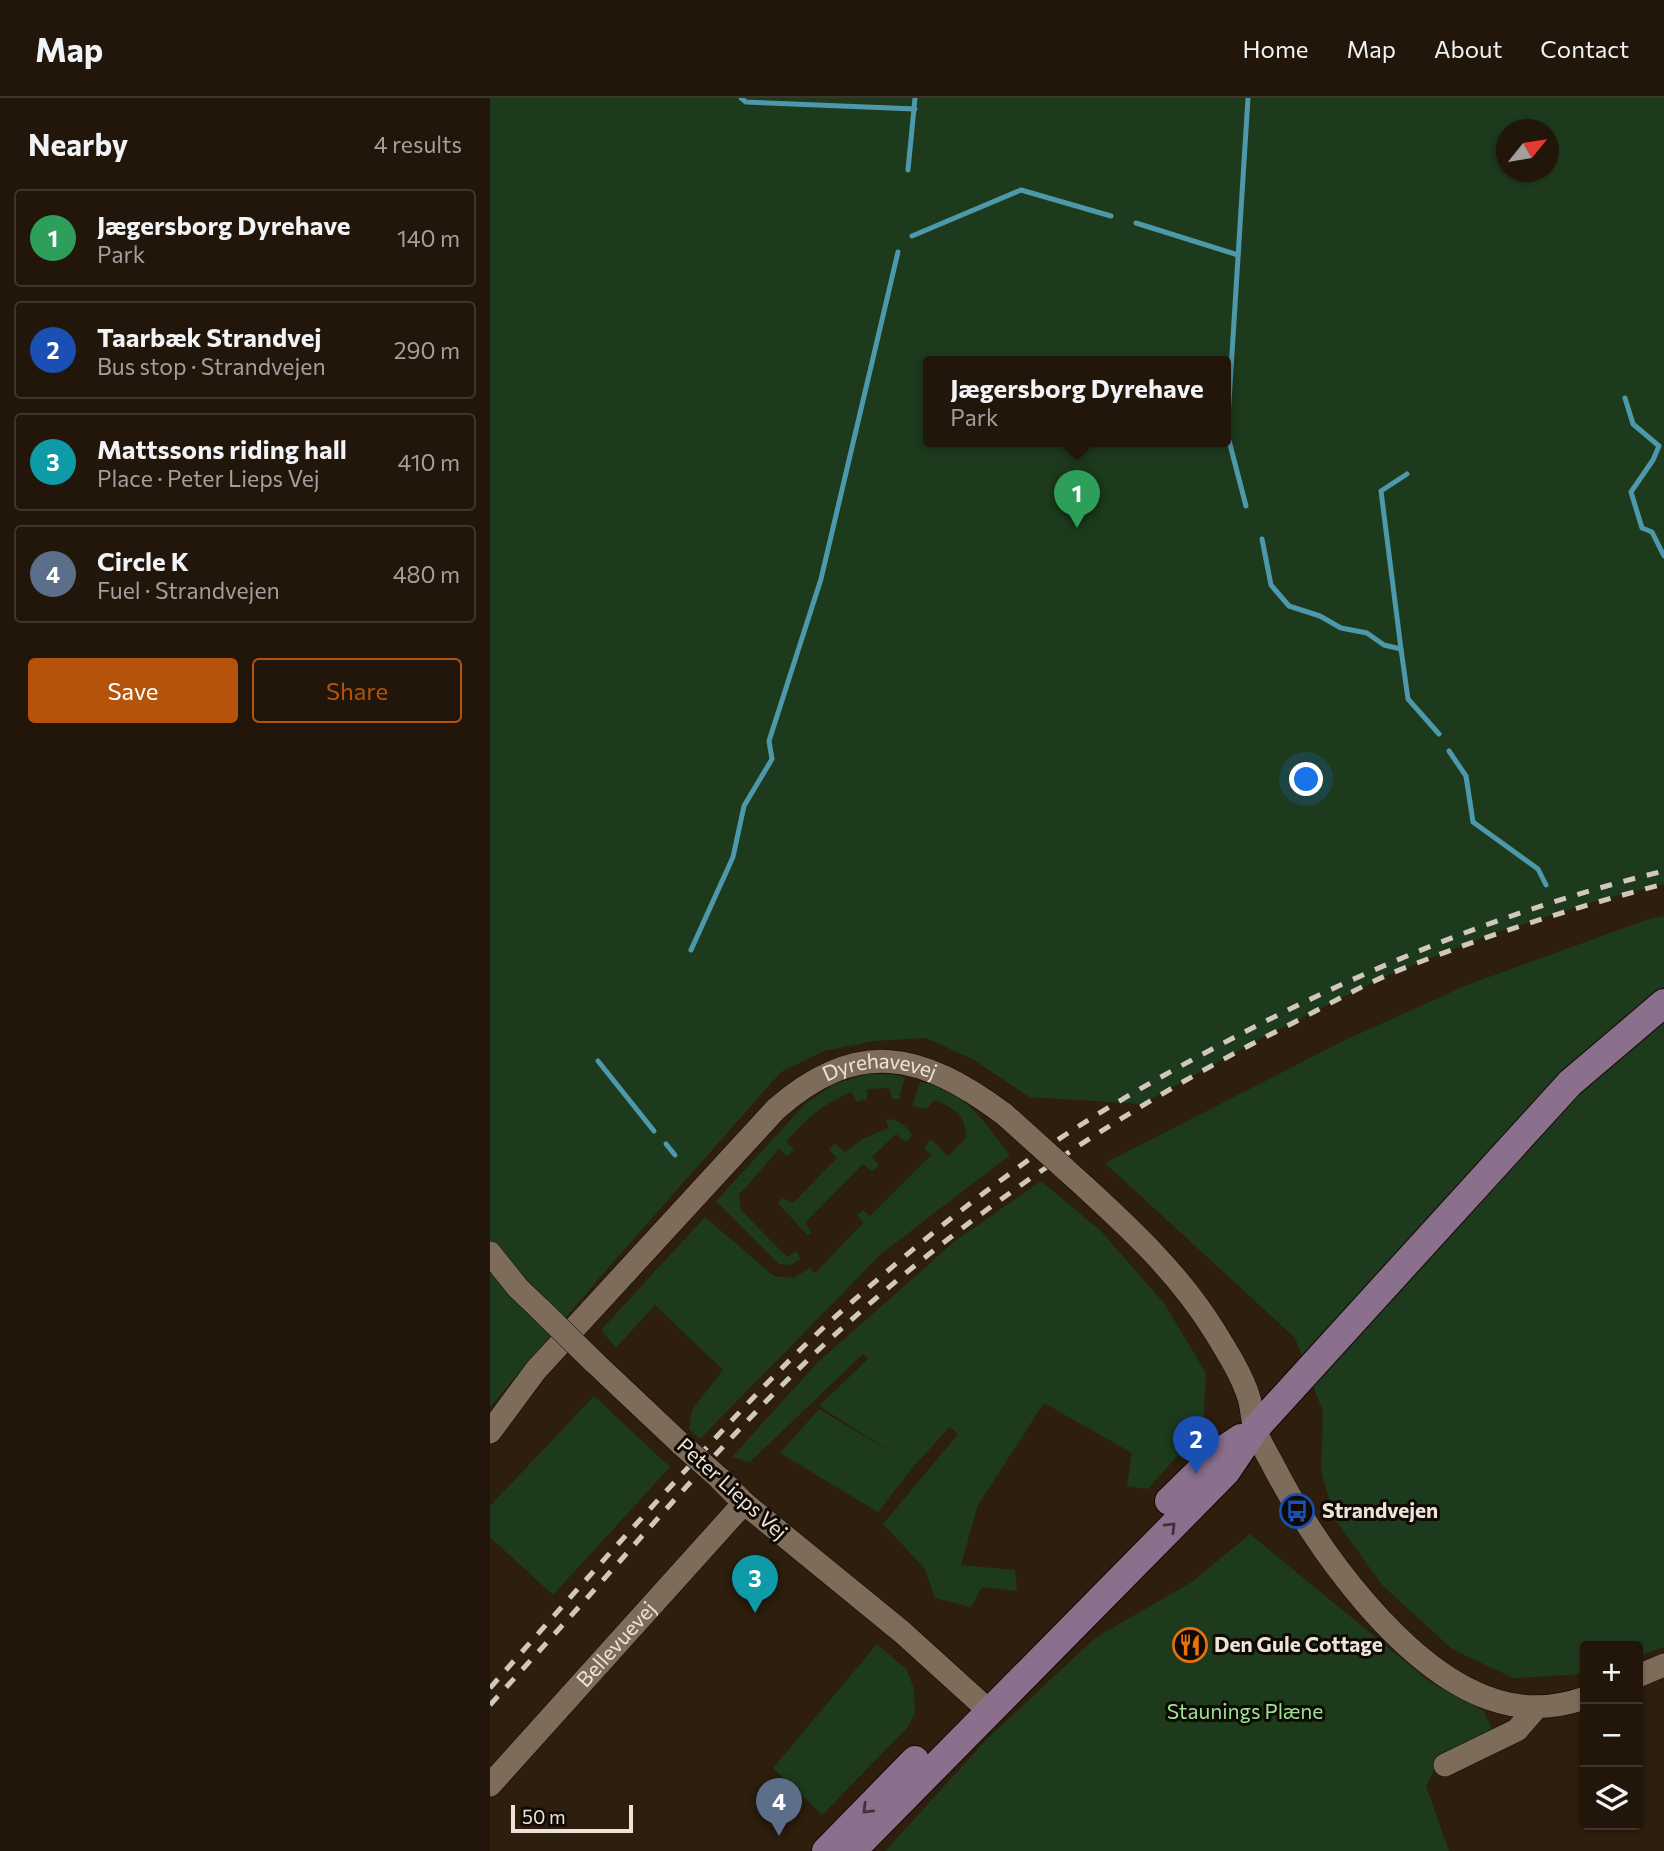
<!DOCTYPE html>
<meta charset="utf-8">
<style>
:root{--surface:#22160a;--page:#2e2318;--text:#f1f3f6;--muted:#a29f9c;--line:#3f352b;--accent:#b45309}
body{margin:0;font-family:Commissioner,sans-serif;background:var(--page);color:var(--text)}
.controls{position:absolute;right:21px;bottom:21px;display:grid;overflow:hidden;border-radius:7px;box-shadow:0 2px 5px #0004}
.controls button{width:63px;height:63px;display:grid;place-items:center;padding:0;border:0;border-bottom:2px solid var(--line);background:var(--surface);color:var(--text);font:35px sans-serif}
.compass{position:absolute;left:1006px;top:21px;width:63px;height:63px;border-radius:50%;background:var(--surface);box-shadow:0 2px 5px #0004;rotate:60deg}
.scale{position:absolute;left:21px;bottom:18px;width:122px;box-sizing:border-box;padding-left:7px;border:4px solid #ede3d8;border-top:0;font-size:19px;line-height:24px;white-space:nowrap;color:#ede3d8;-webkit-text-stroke:5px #100a04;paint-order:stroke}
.you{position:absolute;left:817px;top:682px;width:24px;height:24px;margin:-18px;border:5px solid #fff;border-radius:50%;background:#1a73e8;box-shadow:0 0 0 10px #1a73e833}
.badge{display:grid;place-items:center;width:46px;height:46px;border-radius:50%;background:var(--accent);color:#fff;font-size:23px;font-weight:700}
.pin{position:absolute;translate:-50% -58px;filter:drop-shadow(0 2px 4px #0008)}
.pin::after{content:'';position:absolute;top:37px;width:24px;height:21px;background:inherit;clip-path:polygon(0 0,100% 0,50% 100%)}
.popup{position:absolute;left:433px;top:258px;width:308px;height:91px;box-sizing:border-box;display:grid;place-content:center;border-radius:7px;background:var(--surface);filter:drop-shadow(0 2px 5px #0005);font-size:23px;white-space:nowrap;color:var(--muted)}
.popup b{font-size:26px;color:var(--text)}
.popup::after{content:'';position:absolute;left:50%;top:100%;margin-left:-14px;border:14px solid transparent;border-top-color:var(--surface)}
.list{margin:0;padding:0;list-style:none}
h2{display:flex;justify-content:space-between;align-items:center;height:91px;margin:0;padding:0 28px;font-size:30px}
h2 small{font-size:23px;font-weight:400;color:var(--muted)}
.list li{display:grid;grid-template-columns:46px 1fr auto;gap:21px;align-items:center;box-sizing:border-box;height:98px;margin:0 14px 14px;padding:0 14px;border:2px solid var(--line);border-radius:7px}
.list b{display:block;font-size:26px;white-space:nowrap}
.list p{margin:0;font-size:23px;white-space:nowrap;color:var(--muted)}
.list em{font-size:23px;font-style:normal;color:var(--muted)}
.actions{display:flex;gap:14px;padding:21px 28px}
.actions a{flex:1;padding:16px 0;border:2px solid var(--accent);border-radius:7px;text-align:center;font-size:24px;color:var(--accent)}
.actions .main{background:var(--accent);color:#fff}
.icon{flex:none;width:38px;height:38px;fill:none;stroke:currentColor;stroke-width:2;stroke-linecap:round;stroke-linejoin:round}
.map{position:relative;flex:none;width:1174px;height:1753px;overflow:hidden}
header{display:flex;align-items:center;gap:42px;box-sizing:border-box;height:98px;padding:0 35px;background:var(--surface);border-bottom:2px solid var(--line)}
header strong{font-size:33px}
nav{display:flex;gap:38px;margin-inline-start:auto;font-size:24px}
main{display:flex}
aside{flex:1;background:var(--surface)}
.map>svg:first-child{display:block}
</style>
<header>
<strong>Map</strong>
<nav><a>Home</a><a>Map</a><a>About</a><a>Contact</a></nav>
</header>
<main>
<aside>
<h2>Nearby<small>4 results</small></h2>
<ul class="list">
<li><span class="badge" style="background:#2e9e5b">1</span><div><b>Jægersborg Dyrehave</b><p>Park</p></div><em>140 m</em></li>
<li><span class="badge" style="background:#1a4fb4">2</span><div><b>Taarbæk Strandvej</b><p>Bus stop · Strandvejen</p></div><em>290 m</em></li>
<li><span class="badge" style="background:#0f9aa8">3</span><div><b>Mattssons riding hall</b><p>Place · Peter Lieps Vej</p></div><em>410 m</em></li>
<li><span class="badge" style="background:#5c6f8a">4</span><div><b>Circle K</b><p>Fuel · Strandvejen</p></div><em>480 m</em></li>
</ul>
<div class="actions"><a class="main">Save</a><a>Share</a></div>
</aside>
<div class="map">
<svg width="1174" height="1753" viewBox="0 0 1174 1753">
<rect width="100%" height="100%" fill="#2d1e0d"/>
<g fill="#1d3a1c" fill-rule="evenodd">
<path d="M 0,0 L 1174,0 L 1174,786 L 1110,802 L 1002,836 L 898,877 L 770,941 L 652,1006 L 539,999 L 484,962 L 436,940 L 384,943 L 334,953 L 291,974 L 118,1170 L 0,1309 ZM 1016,32 L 1058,32 L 1058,74 L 1016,74 ZM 438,264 L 736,264 L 736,344 L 438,344 Z"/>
<polygon points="1174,818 1174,1549 1148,1558 1148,1548 1095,1548 1095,1576 1023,1580 962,1551 892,1487 844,1420 831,1372 833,1314 805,1240 615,1065 855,942 977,887 1156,822"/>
<path d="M 377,976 L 400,976 L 415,979 L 409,1001 L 402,1001 L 399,990 L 377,991 L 377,1001 L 367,1004 L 361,994 C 332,1007 316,1020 296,1044 L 304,1052 L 297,1058 L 289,1051 L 249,1097 L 251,1112 L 297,1159 L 307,1153 L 310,1161 L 301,1167 L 289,1166 L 226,1103 L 316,1005 L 344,986 Z"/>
<path d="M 430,984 C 472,989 496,1026 520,1057 L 391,1156 L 210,1341 L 199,1331 L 202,1312 L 233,1272 L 165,1207 L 126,1250 L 111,1232 L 215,1119 L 284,1178 L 304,1180 L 320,1169 L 325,1175 L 373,1125 L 367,1117 L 373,1112 L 380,1118 L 441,1057 L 434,1050 L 441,1041 L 458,1058 L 476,1040 C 476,1018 464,1010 445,1002 L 436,1011 L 422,1008 Z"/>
<path d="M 396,1021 C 407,1021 416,1027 422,1037 L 416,1044 L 406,1036 L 382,1059 L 389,1067 L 382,1074 L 373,1066 L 315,1125 L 322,1135 L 318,1138 L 288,1105 L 293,1100 L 303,1105 L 347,1060 L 339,1051 L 345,1046 L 355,1054 L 373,1041 L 398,1030 Z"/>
<polygon points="551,1083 610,1132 674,1205 716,1275 713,1329 658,1391 637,1388 642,1355 554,1305 488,1407 471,1467 525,1472 527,1493 492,1489 481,1509 445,1500 435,1471 393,1426 468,1336 460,1329 424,1368 388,1414 290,1355 329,1311 409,1359 329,1308 378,1261 373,1256 260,1364 242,1359 327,1265 465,1143"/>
<polygon points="104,1298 180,1369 63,1497 0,1439 0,1408"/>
<polygon points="760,1436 940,1584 994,1613 1002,1631 952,1657 936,1688 959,1753 395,1753 498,1640 605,1540 702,1484"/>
<polygon points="387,1546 417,1572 424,1591 425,1615 417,1630 332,1717 283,1670"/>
</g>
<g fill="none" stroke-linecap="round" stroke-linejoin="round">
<g stroke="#4e98ac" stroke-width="5">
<polyline points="251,0 256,4 425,11"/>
<polyline points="418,72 425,0"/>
<polyline points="646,125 748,157"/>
<polyline points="422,138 531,92 621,118"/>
<polyline points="1135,300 1143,326 1169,348 1163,362 1141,394 1152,430 1162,434 1174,458"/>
<polyline points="756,408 737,335 758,0"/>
<polyline points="772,441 781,487 799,508 830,518 851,530 877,535 894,547 911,551 918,601 949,636"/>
<polyline points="911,551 891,393 917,376"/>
<polyline points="959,653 976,678 983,724 1048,771 1056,787"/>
<polyline points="201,852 243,759 254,708 282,661 279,643 331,481 408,154"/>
<polyline points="108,963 164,1033"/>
<polyline points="176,1046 185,1057"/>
</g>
<g stroke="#150800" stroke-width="24">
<g id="minor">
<path d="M 594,1088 C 643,1133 690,1177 725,1234 C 737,1254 752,1277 759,1300 C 762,1310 762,1321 765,1331 C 769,1343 776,1354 782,1365 C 823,1447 915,1576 1007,1603 C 1036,1612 1066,1610 1095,1600"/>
<polyline points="0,1155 28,1190 51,1212"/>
<polyline points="103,1263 192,1347"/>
<path id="s1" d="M 0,1334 L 46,1272 L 286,1011 C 368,939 432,955 514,1016"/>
<polyline points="229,1380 254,1405 412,1534 498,1612"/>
<polyline points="1148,1578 1174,1567"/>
<polyline points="955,1667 1027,1632 1046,1610"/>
<path id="s2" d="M 0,1687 L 254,1405"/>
</g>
</g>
<g stroke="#150800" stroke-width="30">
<g id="major">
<polyline points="679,1403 727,1356 751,1340"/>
<polyline points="336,1753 425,1662"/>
<polyline points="362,1753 736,1374 765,1331 1080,985 1174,905"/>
</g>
</g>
<use href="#minor" stroke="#7d6c59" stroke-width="23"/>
<use href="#major" stroke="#8a708d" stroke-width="28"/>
<g stroke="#d2c7bc" stroke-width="5" stroke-dasharray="12 12" stroke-linecap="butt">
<path d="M 0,1590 C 68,1513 136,1436 206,1361 C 254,1309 302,1257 355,1210 C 406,1165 459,1120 514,1080 C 576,1033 644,993 713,956 C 859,877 1012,812 1174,773"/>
<path d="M 0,1607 C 51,1551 102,1495 152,1438 C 212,1371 273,1303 339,1242 C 477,1115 630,1012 797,928 C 832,910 867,890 902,875 C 991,839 1081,810 1174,786"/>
</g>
<g stroke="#150800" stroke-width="24" stroke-linecap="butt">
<g id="minor-bridge">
<polyline points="514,1016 594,1088"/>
<polyline points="51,1212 103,1263"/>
<polyline points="192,1347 229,1380"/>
</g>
</g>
<use href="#minor-bridge" stroke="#7d6c59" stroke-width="23"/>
</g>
<defs><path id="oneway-chevron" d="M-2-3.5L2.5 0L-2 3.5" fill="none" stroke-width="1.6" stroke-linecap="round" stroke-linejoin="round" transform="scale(1.75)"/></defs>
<g stroke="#41333b">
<use href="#oneway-chevron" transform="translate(681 1429) rotate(-45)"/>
<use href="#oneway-chevron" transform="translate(377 1711) rotate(135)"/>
</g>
<defs>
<g id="bus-ring" transform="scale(1.75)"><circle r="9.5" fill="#100a04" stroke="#1a4fb4" stroke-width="1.5"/><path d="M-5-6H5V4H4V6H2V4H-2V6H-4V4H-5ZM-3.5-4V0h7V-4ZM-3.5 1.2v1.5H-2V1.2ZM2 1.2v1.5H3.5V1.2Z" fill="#1a4fb4"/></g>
<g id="restaurant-ring" transform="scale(1.75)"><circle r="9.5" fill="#100a04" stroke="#e8710a" stroke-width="1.5"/><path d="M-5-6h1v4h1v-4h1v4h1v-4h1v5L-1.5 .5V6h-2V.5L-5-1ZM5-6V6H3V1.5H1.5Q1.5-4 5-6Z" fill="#e8710a"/></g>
</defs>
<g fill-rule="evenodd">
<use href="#bus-ring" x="807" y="1413"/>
<use href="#restaurant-ring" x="700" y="1547"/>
</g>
<g text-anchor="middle" stroke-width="6" stroke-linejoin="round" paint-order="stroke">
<g font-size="21" fill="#ede3d8" stroke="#100a04">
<text dy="7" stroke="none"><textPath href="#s1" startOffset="548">Dyrehavevej</textPath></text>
<text transform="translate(242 1391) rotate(42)" y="7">Peter Lieps Vej</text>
<text dy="7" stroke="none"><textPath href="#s2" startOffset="189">Bellevuevej</textPath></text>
</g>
<g font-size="21" font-weight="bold" fill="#ede3d8" stroke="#100a04" text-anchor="start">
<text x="832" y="1420">Strandvejen</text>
<text x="724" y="1554">Den Gule Cottage</text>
</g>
<g font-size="21" fill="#9ae496" stroke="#100a04">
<text x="755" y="1621">Staunings Plæne</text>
</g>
</g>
</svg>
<div class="controls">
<button>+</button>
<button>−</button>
<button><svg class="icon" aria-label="layers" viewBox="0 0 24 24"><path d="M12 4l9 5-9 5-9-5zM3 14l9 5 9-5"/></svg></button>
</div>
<svg class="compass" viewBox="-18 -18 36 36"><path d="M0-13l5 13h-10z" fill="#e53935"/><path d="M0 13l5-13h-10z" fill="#a29f9c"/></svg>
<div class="scale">50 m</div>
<div class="you"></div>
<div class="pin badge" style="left:587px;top:430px;background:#2e9e5b">1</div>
<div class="popup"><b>Jægersborg Dyrehave</b>Park</div>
<div class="pin badge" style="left:706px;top:1376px;background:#1a4fb4">2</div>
<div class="pin badge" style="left:265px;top:1515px;background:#0f9aa8">3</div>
<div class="pin badge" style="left:289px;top:1738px;background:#5c6f8a">4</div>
</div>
</main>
